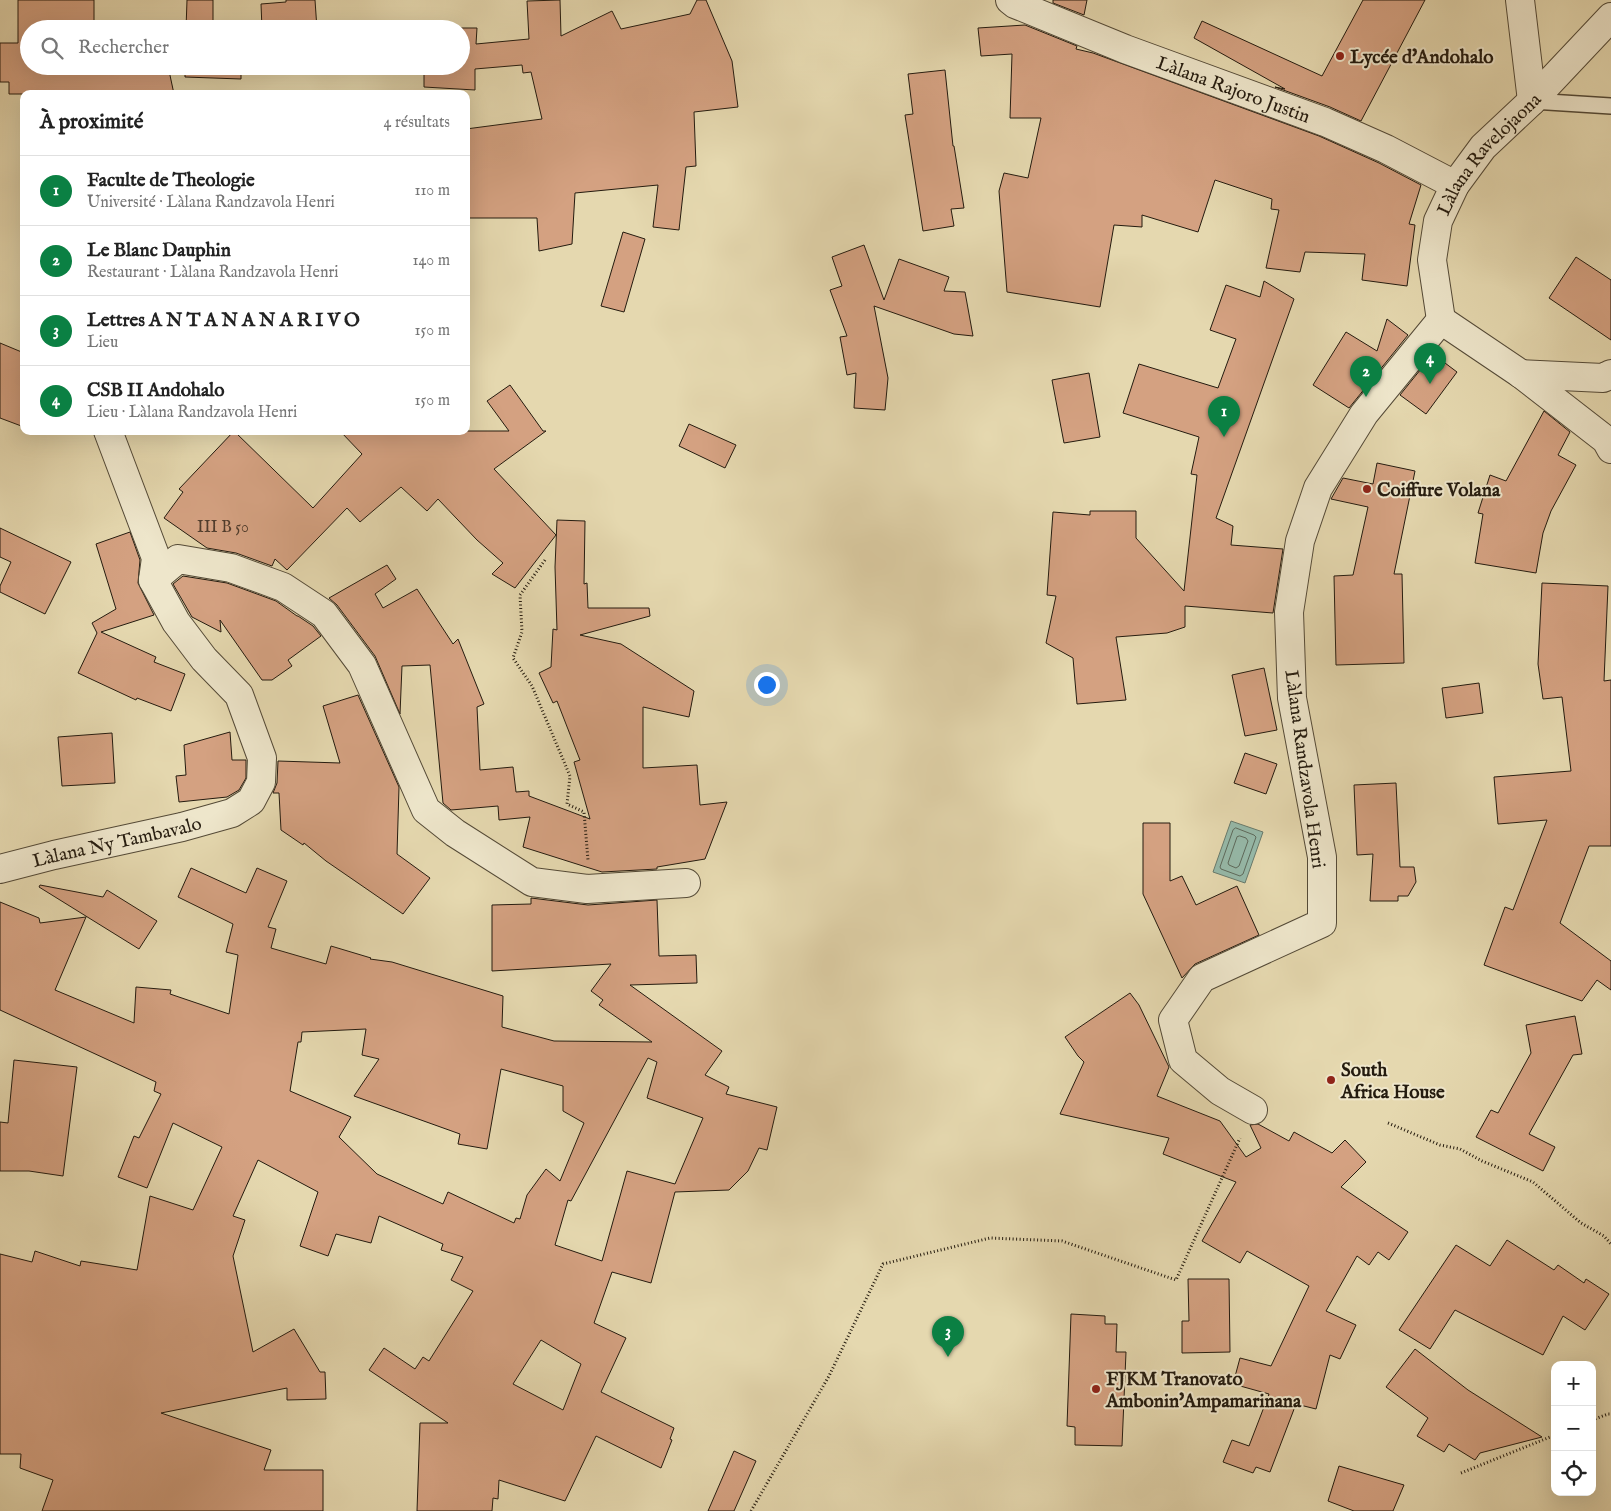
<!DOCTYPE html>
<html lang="fr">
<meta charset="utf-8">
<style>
:root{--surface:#fff;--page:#f6f6f6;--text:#222;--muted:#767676;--line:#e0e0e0;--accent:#0b8043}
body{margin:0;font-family:"IM FELL English",serif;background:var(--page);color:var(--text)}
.controls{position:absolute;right:15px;bottom:15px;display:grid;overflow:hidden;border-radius:10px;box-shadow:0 5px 20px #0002}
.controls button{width:45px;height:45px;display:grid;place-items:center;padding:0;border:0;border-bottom:1px solid var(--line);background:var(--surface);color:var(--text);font:25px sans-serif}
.you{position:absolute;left:766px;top:684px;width:18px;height:18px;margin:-12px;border:4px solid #fff;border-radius:50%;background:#1a73e8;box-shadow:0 0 0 8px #1a73e833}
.badge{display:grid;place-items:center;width:32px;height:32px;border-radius:50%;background:var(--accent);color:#fff;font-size:16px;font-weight:700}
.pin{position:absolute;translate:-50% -41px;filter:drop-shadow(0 1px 2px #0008)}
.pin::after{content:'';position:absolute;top:26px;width:18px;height:15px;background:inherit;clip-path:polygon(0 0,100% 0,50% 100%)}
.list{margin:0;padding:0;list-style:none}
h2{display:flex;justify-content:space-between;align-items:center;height:65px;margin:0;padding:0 20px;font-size:21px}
h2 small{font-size:16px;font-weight:400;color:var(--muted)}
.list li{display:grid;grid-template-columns:32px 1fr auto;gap:15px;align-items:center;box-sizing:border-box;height:70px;padding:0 20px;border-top:1px solid var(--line)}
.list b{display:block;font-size:19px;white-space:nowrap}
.list p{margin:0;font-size:16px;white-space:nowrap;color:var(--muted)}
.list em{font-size:16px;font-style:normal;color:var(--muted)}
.icon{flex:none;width:28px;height:28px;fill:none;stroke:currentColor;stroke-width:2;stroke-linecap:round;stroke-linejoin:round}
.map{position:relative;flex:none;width:1611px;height:1511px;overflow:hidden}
.search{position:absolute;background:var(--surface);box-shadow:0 5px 20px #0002;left:20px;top:20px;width:450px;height:55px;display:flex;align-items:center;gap:12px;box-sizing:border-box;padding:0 18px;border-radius:28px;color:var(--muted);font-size:19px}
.panel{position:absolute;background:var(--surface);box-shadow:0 5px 20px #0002;left:20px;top:90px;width:450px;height:345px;border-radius:10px}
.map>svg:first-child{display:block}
</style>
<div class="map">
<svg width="1611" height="1511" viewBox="0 0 1611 1511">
<rect width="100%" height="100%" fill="#e5d8af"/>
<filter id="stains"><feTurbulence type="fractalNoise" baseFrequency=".004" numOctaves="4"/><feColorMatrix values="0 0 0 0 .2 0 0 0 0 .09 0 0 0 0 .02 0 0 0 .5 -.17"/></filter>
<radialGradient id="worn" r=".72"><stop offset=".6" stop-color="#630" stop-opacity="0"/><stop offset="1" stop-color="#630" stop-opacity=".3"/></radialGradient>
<polygon fill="#96baaa" stroke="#687a6c" points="1231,821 1263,832 1245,883 1213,872"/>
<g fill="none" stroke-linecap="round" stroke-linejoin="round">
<g stroke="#5d6a5c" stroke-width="1">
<polygon points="1236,828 1254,835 1256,837 1243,874 1240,876 1221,869 1220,867 1233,830"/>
<polygon points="1240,836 1246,838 1248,841 1239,866 1236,868 1229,865 1228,863 1237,837"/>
</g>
</g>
<g fill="#d4a181" stroke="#241b0f" fill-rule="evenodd">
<polygon points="18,0 94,0 94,21 123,21 123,29 29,29 29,66 168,66 174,94 9,94 9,82 0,82 0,43 18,43"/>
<polygon points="187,0 213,0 213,28 232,29 186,29"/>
<polygon points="286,0 315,0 317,29 262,29 261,4 286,2"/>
<polygon points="560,0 561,36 612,11 621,29 690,14 697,0 706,0 732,61 738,107 694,112 696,166 686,167 679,230 653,227 658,185 575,193 572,244 539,251 537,218 466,218 466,129 542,119 531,72 523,73 522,65 475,69 475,90 424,87 424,66 461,66 461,29 443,28 477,28 476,44 529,39 527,1"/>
<polygon points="1053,0 1087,0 1084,15 1053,3"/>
<polygon points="1363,0 1425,0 1361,121 1330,107 1275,87 1285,89 1194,38 1202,21 1322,76"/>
<polygon points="1025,25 1077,46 1076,49 1093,53 1319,136 1379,163 1421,185 1409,224 1415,225 1407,286 1362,280 1365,254 1305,252 1300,272 1266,268 1279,210 1271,209 1272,199 1215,180 1198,232 1142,215 1142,227 1114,225 1100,307 1007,292 999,191 1004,173 1028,178 1041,118 1010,118 1012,54 981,56 978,28"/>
<polygon points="185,66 241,66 241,79 185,77"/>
<polygon points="945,70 953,146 954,146 964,208 951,209 954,226 923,231 905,115 913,114 908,74"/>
<polygon points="623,232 645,239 624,312 601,306"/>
<polygon points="864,245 884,300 899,259 949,277 944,291 965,292 973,336 954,334 874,306 888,378 885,410 854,408 856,373 847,375 840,337 847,336 830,290 842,286 832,257"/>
<polygon points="1576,257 1611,280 1611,340 1549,298"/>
<polygon points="1264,281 1294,299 1216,518 1233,526 1231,545 1283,549 1273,613 1185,606 1185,627 1167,633 1116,637 1126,700 1077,704 1073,658 1046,643 1056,596 1047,595 1053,512 1090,515 1090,511 1136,511 1136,538 1184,591 1197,475 1191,474 1199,437 1123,413 1139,364 1218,388 1236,339 1210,330 1226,285 1260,297"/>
<polygon points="1387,319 1408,335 1349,408 1313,385 1346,332 1377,351"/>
<polygon points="0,343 24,353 24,427 0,418"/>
<polygon points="1433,354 1457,372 1426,414 1400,395"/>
<polygon points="1089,373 1100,437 1064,443 1052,380"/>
<polygon points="510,385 543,431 546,431 494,469 556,535 515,588 492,574 503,563 477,540 438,499 427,511 401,487 360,522 347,508 287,570 275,559 272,566 236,553 207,548 164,518 183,492 179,489 234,431 313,508 362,454 340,431 509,431 487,401"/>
<polygon points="1544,411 1570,432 1558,455 1576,465 1551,511 1543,533 1536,573 1475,563 1483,514 1478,513 1490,475 1506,481"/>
<polygon points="689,424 736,445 725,468 679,446"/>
<polygon points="1377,463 1415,471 1394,574 1402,574 1404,663 1336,665 1334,576 1353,575 1368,507 1331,499 1343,478 1373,484"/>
<polygon points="557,520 585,521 584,584 587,583 588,608 649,608 650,616 580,635 621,644 694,691 689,717 643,707 643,768 697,765 700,805 727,802 705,859 657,867 657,869 602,872 523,847 530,817 499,820 498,806 451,810 443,803 430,665 402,666 400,714 375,656 337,605 329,598 387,565 396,579 375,594 383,608 417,589 453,644 458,639 484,704 477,707 480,770 513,767 516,792 529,791 529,796 590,819 574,762 580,760 557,701 553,703 539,673 551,667 553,629 557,630 555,567"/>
<polygon points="0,528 71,562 45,614 0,592 0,586 11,562 0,557"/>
<polygon points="130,532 140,560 138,583 154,615 101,632 156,657 154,662 185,674 171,711 137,698 136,700 78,673 97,633 92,623 116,609 96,544"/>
<polygon points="183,576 227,583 276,601 297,616 298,616 313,626 321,636 288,660 292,666 272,680 262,680 220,620 221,632 192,617 173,584"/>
<polygon points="1542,583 1608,586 1604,681 1611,680 1611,846 1589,846 1560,923 1611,961 1611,990 1597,980 1582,1001 1484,965 1505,907 1513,910 1547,820 1498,824 1494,777 1571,771 1562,697 1543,699 1538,664"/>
<polygon points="1264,668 1277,730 1245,736 1232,675"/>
<polygon points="1479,683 1483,713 1446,718 1442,688"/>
<polygon points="358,695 399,787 397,854 430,878 403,914 326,861 304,843 303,845 281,830 279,793 273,793 277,783 278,761 340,763 323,706"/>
<polygon points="230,732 232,760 246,760 246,778 239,790 227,797 179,802 176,776 186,775 184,745"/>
<polygon points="112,733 115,783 62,786 58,737"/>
<polygon points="1245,753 1277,764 1266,794 1234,783"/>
<polygon points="1396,783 1400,867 1414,867 1416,882 1408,896 1398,896 1398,901 1370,901 1373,854 1357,855 1354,785"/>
<polygon points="1143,823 1170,823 1170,881 1182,876 1196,905 1237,886 1259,935 1195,964 1182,978 1143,894"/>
<path d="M 191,868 L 246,893 L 257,868 L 287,881 L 268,927 L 276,929 L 271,948 L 326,964 L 331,946 L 371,958 L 370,959 L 392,962 L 503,996 L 502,1027 L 554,1041 L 652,1042 L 599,1005 L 603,1000 L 591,991 L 611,964 L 492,971 L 492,905 L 531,904 L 531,898 L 588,905 L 657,900 L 659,956 L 696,955 L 697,983 L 630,985 L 722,1051 L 705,1075 L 729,1087 L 726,1094 L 777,1107 L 767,1150 L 759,1148 L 748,1171 L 729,1190 L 675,1192 L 651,1283 L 612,1272 L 594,1323 L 626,1338 L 601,1392 L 674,1428 L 670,1439 L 672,1440 L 661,1468 L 596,1436 L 565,1501 L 499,1480 L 498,1499 L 493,1498 L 492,1511 L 417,1511 L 420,1423 L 448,1423 L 369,1370 L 384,1348 L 415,1369 L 423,1357 L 429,1361 L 473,1291 L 451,1280 L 463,1257 L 441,1250 L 443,1244 L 379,1216 L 371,1243 L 336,1234 L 328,1256 L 300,1246 L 318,1192 L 258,1160 L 233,1216 L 245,1220 L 233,1256 L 253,1352 L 294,1329 L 320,1372 L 325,1372 L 326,1399 L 287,1400 L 287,1388 L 161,1413 L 271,1450 L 264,1470 L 323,1470 L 323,1511 L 42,1511 L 53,1480 L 20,1468 L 21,1454 L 0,1454 L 0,1254 L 32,1262 L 35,1251 L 80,1266 L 81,1261 L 137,1270 L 150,1196 L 193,1210 L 222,1147 L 173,1123 L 147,1188 L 118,1177 L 134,1136 L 139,1138 L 161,1094 L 154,1091 L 156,1082 L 0,1010 L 0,902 L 39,918 L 40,923 L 86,917 L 55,990 L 134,1023 L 136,987 L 171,990 L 170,994 L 229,1014 L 238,955 L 226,952 L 233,924 L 178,897 ZM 366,1029 L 362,1055 L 379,1059 L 354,1096 L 460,1134 L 458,1144 L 487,1149 L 501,1069 L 563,1086 L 563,1111 L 584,1123 L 560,1181 L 546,1169 L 527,1195 L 520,1219 L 516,1218 L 514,1223 L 448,1192 L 443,1204 L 377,1174 L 339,1137 L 351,1117 L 290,1091 L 298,1042 L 301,1042 L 302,1032 ZM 648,1058 L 657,1062 L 647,1098 L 703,1118 L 675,1184 L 627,1171 L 602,1261 L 555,1245 L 568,1200 L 571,1201 ZM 541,1340 L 581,1364 L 563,1410 L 513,1384 Z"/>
<polygon points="40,885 103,897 107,890 157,921 139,949 39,887"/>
<polygon points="1130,993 1139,1005 1169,1067 1157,1096 1220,1121 1246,1157 1261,1148 1250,1125 1258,1124 1289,1141 1294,1132 1332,1153 1345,1140 1366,1162 1341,1187 1408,1232 1389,1260 1378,1252 1369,1265 1357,1256 1326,1311 1356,1325 1340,1359 1330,1355 1316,1409 1296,1404 1270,1472 1256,1467 1253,1473 1223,1462 1232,1440 1249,1446 1269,1394 1233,1384 1240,1358 1271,1366 1309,1286 1247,1251 1240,1263 1202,1241 1236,1182 1163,1154 1169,1138 1060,1114 1084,1062 1078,1056 1065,1037"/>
<polygon points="1575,1016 1582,1054 1573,1055 1529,1134 1555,1147 1543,1171 1476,1137 1491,1110 1498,1113 1531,1053 1526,1025"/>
<polygon points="14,1060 77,1067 63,1176 29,1171 0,1171 0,1122 8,1123"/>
<polygon points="1507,1240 1554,1270 1558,1265 1584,1283 1586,1279 1609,1294 1585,1330 1563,1316 1543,1355 1455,1310 1430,1349 1399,1330 1456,1245 1490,1266"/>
<polygon points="1188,1279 1229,1279 1230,1352 1182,1353 1182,1321 1189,1321"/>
<polygon points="1071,1314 1105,1316 1105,1324 1117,1324 1116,1352 1126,1352 1122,1446 1075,1445 1075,1427 1067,1426"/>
<polygon points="1415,1349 1468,1390 1542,1437 1480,1453 1475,1460 1449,1444 1444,1452 1417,1436 1428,1418 1386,1387"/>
<polygon points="734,1451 756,1461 734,1511 708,1511"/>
<polygon points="1339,1466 1404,1485 1393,1511 1354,1511 1328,1501"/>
</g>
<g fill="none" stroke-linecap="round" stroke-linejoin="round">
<g stroke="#544a37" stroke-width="18">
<polyline id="lane" points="1532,101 1611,106"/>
</g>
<g stroke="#544a37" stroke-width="30">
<g id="street">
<path id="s1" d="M 1010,0 L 1015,4 L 1125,49 L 1325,122 L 1386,149 L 1455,185"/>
<polyline points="1520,0 1532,101"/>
<path id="s2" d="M 1441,320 L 1432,260 L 1438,221 L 1455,185 L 1483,147 L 1532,101 L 1611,17"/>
<polyline points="1441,320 1521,374 1606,440 1611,449"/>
<polyline points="1521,374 1603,378 1611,374"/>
<polyline points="153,580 178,559 231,568 283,587 324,614 362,665 426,810 455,833 532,882 587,889 686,883"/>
<path id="s3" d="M 0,869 L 54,855 L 182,827 L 232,813 L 251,801 L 261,782 L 262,758 L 239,695 L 204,659 L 176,622 L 153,580 L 156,558 L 108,431"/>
<polyline points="1253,1110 1220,1091 1183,1060 1173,1020 1202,978 1322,923 1322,857 1292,698 1289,612 1300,541 1318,488 1364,414 1441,320"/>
</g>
</g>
<g stroke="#241b0f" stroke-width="3" stroke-dasharray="1 2.5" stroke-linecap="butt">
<polyline points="545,560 520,595 522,632 513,658 532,686 570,776 567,804 584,812 588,860"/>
<polyline points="1388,1123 1440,1145 1460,1149 1482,1161 1533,1182 1581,1223 1604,1236 1611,1244"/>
<polyline points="1592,1420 1608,1414 1611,1414"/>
<polyline points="1461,1473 1555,1435"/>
<polyline points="751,1511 829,1376 883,1264 990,1238 1062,1241 1176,1280 1240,1138"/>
</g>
<use href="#lane" stroke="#eee6cb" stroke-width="15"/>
<use href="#street" stroke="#eee6cb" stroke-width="28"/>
</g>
<g fill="#8f2418" stroke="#eee6cb" stroke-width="2">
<circle cx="1340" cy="56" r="5"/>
<circle cx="1367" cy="489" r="5"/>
<circle cx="1331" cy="1080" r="5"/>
<circle cx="1096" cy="1389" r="5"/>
</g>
<g text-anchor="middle" stroke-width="4" stroke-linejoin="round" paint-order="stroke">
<g font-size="16" fill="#503c2c">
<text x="223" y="532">III B 50</text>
</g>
<g font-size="19" font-weight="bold" fill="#241b0f" stroke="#eee6cb" text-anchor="start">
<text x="1350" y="63">Lycée d'Andohalo</text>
<text x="1377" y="496">Coiffure Volana</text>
<text x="1341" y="1076">South<tspan x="1341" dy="22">Africa House</tspan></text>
<text x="1106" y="1385">FJKM Tranovato<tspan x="1106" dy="22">Ambonin'Ampamarinana</tspan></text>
</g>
<g font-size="19" fill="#241b0f" stroke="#eee6cb">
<text dy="7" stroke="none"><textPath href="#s1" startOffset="241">Làlana Rajoro Justin</textPath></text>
<text dy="7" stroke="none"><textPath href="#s2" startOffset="185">Làlana Ravelojaona</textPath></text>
<text transform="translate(1306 769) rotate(82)" y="7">Làlana Randzavola Henri</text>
<text dy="7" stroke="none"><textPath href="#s3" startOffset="120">Làlana Ny Tambavalo</textPath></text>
</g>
</g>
<rect width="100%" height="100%" filter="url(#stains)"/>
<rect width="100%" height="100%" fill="url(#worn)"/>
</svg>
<div class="controls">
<button>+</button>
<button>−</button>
<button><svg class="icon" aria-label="locate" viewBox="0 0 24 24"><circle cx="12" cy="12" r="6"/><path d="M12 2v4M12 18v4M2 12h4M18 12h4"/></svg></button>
</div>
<div class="you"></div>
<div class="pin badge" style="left:1224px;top:437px">1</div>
<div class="pin badge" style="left:1366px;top:397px">2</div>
<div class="pin badge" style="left:948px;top:1357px">3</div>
<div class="pin badge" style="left:1430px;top:384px">4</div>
<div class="search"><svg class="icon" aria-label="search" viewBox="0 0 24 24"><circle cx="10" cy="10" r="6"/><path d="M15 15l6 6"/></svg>Rechercher</div>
<section class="panel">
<h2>À proximité<small>4 résultats</small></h2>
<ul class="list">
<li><span class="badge">1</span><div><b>Faculte de Theologie</b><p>Université · Làlana Randzavola Henri</p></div><em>110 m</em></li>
<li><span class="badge">2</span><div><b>Le Blanc Dauphin</b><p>Restaurant · Làlana Randzavola Henri</p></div><em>140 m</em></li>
<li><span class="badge">3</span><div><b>Lettres A N T A N A N A R I V O</b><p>Lieu</p></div><em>150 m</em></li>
<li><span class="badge">4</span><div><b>CSB II Andohalo</b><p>Lieu · Làlana Randzavola Henri</p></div><em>150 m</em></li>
</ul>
</section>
</div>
